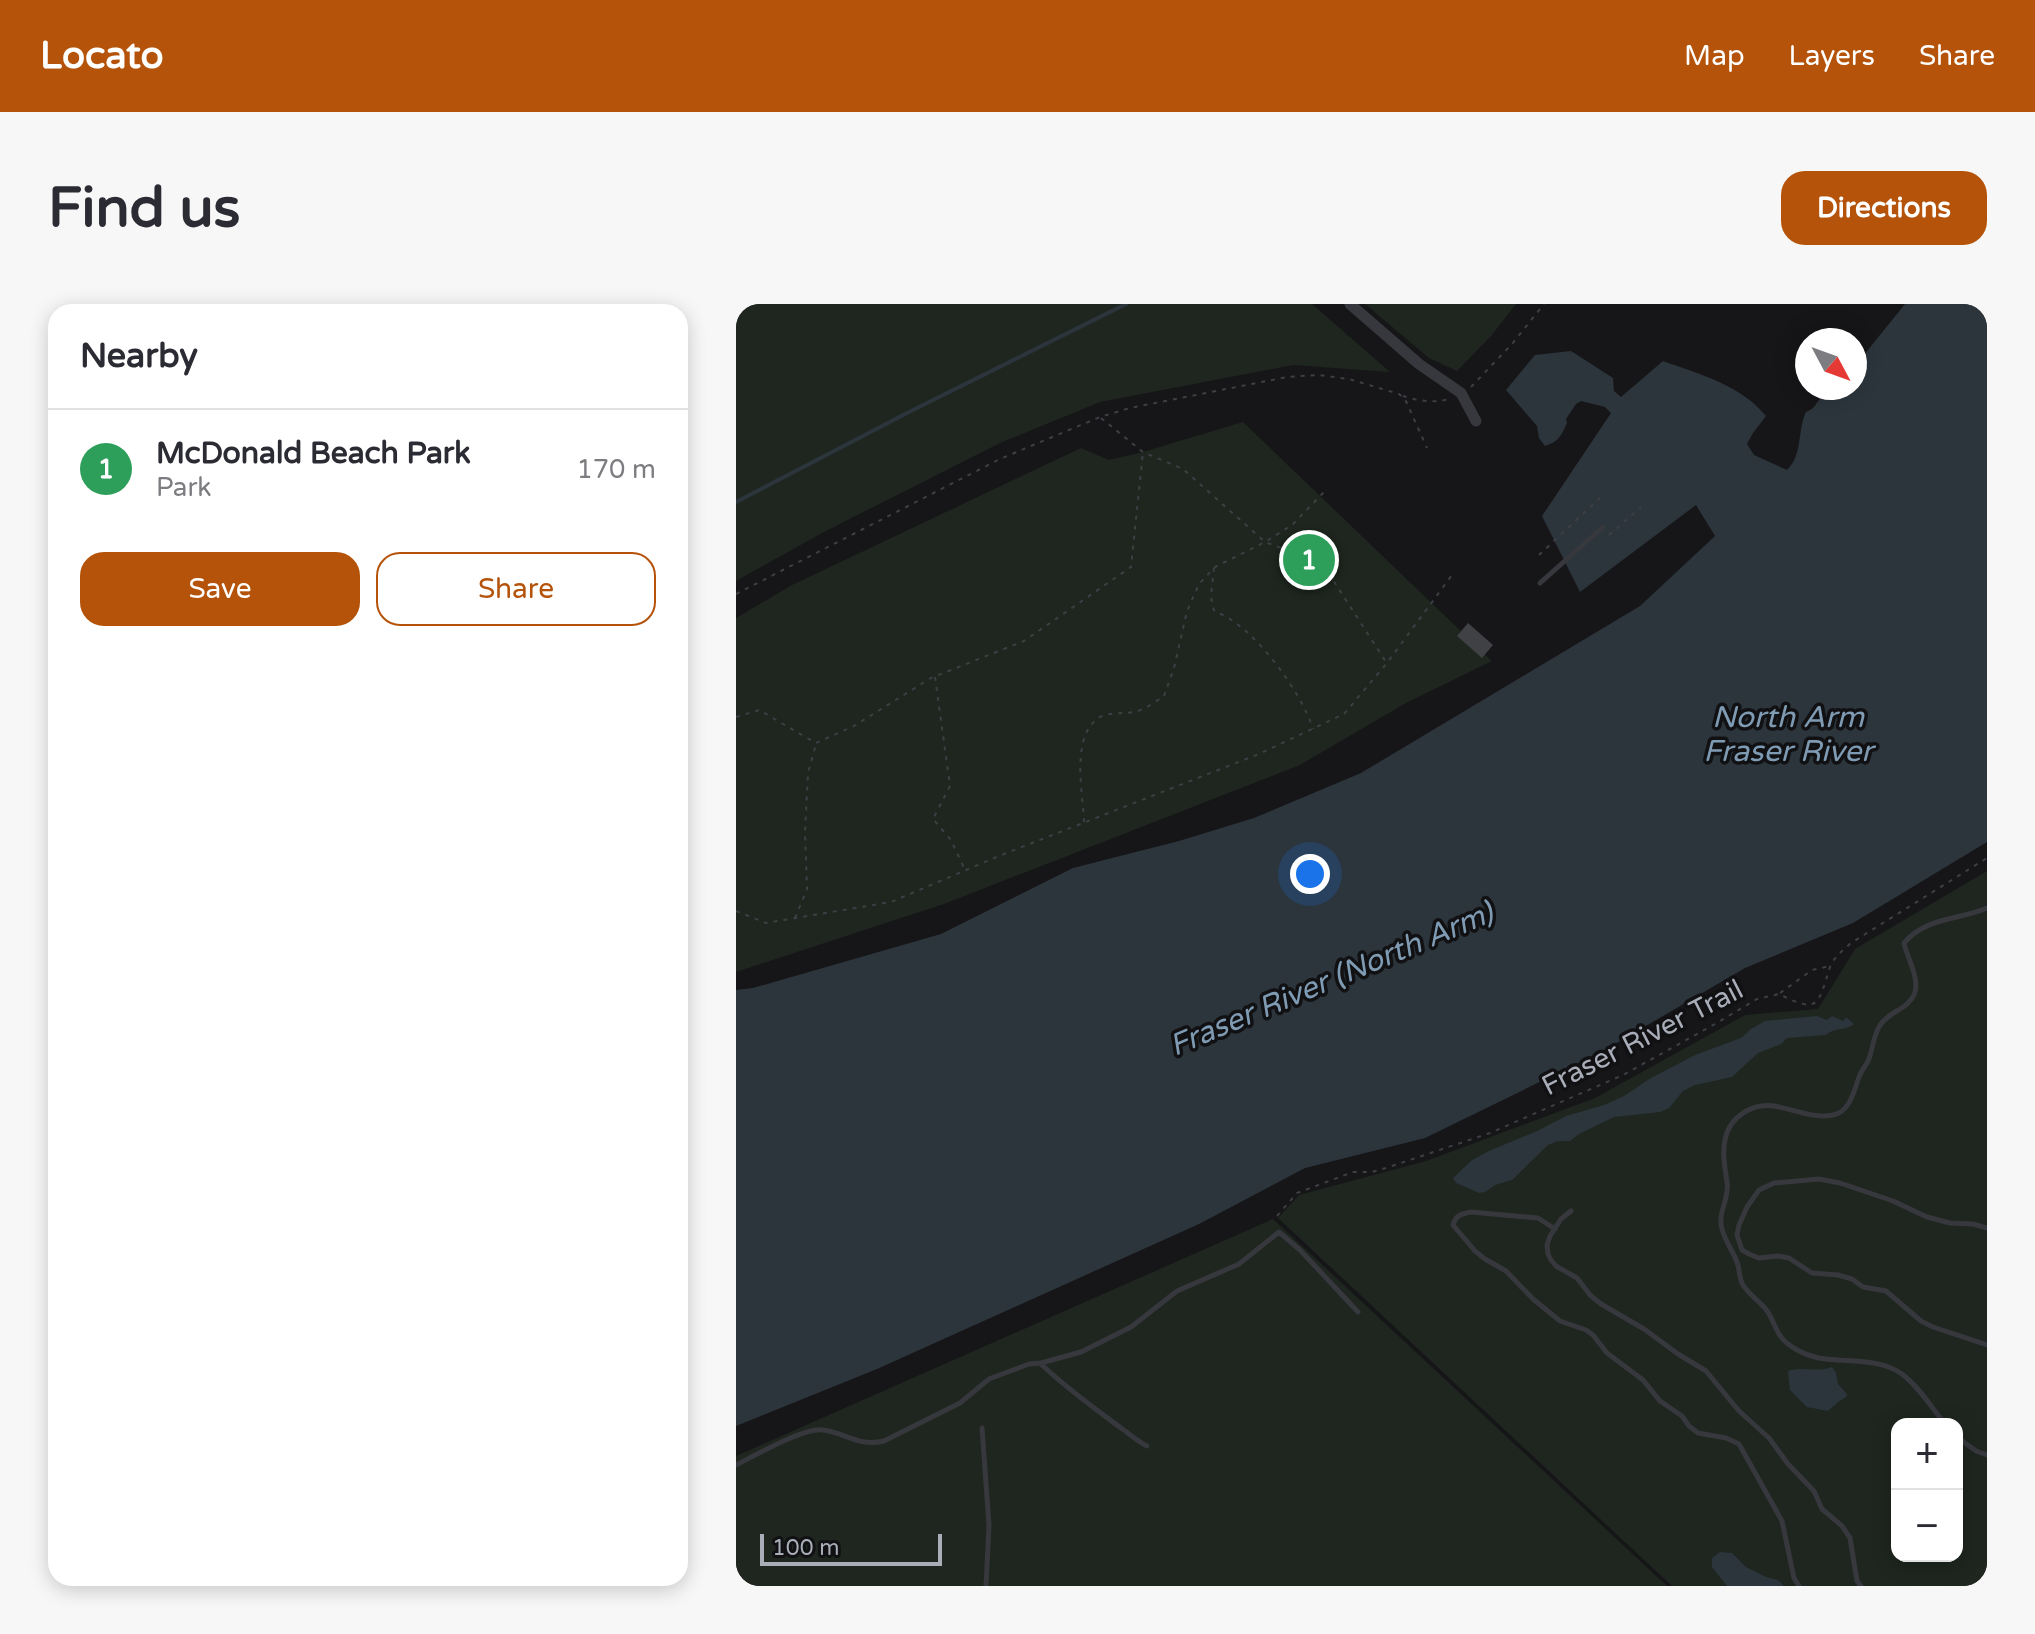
<!DOCTYPE html>
<meta charset="utf-8">
<style>
:root{--surface:#fff;--page:#f7f7f7;--text:#2b2b33;--muted:#7c7c81;--line:#e1e1e2;--accent:#b45309}
body{margin:0;font-family:"Varela Round",sans-serif;background:var(--page);color:var(--text)}
.controls{position:absolute;right:24px;bottom:24px;display:grid;overflow:hidden;border-radius:16px;box-shadow:0 4px 20px #0003}
.controls button{width:72px;height:72px;display:grid;place-items:center;padding:0;border:0;border-bottom:2px solid var(--line);background:var(--surface);color:var(--text);font:40px sans-serif}
.compass{position:absolute;left:1059px;top:24px;width:72px;height:72px;border-radius:50%;background:var(--surface);box-shadow:0 4px 20px #0003;rotate:131deg}
.scale{position:absolute;left:24px;bottom:20px;width:182px;box-sizing:border-box;padding-left:8px;border:4px solid #a8adb8;border-top:0;font-size:22px;line-height:28px;white-space:nowrap;color:#a8adb8;-webkit-text-stroke:6px #111113;paint-order:stroke}
.you{position:absolute;left:574px;top:570px;width:28px;height:28px;margin:-20px;border:6px solid #fff;border-radius:50%;background:#1a73e8;box-shadow:0 0 0 12px #1a73e833}
.badge{display:grid;place-items:center;width:52px;height:52px;border-radius:50%;background:var(--accent);color:#fff;font-size:26px;font-weight:700}
.pin{position:absolute;translate:-50% -50%;border:4px solid #fff;box-shadow:0 2px 8px #0006}
.list{margin:0;padding:0;list-style:none}
h2{display:flex;justify-content:space-between;align-items:center;height:104px;margin:0;padding:0 32px;font-size:34px}
h2 small{font-size:26px;font-weight:400;color:var(--muted)}
.list li{display:grid;grid-template-columns:52px 1fr auto;gap:24px;align-items:center;box-sizing:border-box;height:120px;padding:0 32px;border-top:2px solid var(--line)}
.list b{display:block;font-size:30px;white-space:nowrap}
.list p{margin:0;font-size:26px;white-space:nowrap;color:var(--muted)}
.list em{font-size:26px;font-style:normal;color:var(--muted)}
.actions{display:flex;gap:16px;padding:24px 32px}
.actions a{flex:1;padding:18px 0;border:2px solid var(--accent);border-radius:24px;text-align:center;font-size:28px;color:var(--accent)}
.actions .main{background:var(--accent);color:#fff}
.map{position:relative;flex:none;width:1251px;height:1282px;overflow:hidden;border-radius:24px}
header{display:flex;align-items:center;gap:48px;box-sizing:border-box;height:112px;padding:0 40px;background:var(--accent);color:#fff}
header strong{font-size:38px}
nav{display:flex;gap:44px;margin-inline-start:auto;font-size:28px}
.intro{display:flex;align-items:center;justify-content:space-between;box-sizing:border-box;height:192px;padding:0 48px}
h1{margin:0;font-size:56px}
.button{padding:20px 36px;border-radius:24px;background:var(--accent);color:#fff;font-size:28px;font-weight:700}
main{display:flex;gap:48px;padding:0 48px}
aside{flex:1;background:var(--surface);border-radius:24px;box-shadow:0 4px 20px #0003}
.map>svg:first-child{display:block}
</style>
<header>
<strong>Locato</strong>
<nav><a>Map</a><a>Layers</a><a>Share</a></nav>
</header>
<div class="intro"><h1>Find us</h1><a class="button">Directions</a></div>
<main>
<aside>
<h2>Nearby<small></small></h2>
<ul class="list">
<li><span class="badge" style="background:#2e9e5b">1</span><div><b>McDonald Beach Park</b><p>Park</p></div><em>170 m</em></li>
</ul>
<div class="actions"><a class="main">Save</a><a>Share</a></div>
</aside>
<div class="map">
<svg width="1251" height="1282" viewBox="0 0 1251 1282">
<rect width="100%" height="100%" fill="#161618"/>
<g fill="#1e261f" fill-rule="evenodd">
<polygon points="0,0 576,0 654,68 557,61 364,98 264,139 86,229 0,277"/>
<polygon points="629,0 780,0 755,32 721,67 693,54"/>
<polygon points="507,118 756,357 670,399 564,461 208,600 0,668 0,314 56,281 345,144 373,156 407,148"/>
<path d="M 1251,567 L 1251,1282 L 936,1282 L 542,914 L 563,891 L 690,857 L 859,794 L 1009,711 L 1082,705 L 1119,645 ZM 1161,1120 L 1221,1120 L 1221,1252 L 1161,1252 Z"/>
<polygon points="537,915 931,1282 0,1282 0,1152"/>
</g>
<g fill="#2c353c">
<path d="M 1169,0 L 1251,0 L 1251,538 L 1117,619 L 1009,664 L 867,747 L 689,834 L 569,864 L 463,920 L 141,1065 L 0,1122 L 0,686 L 17,684 L 205,630 L 337,564 L 443,537 L 518,514 L 625,469 L 904,302 L 979,232 L 960,201 L 844,288 L 806,212 L 875,109 L 869,103 L 845,97 L 840,100 L 830,115 L 831,119 C 826,131 822,138 809,142 L 803,134 L 801,122 L 770,86 L 799,51 L 835,47 L 877,74 L 878,87 L 885,93 L 927,57 C 963,70 1005,81 1030,112 L 1017,129 L 1011,140 L 1018,151 L 1051,166 C 1067,151 1061,127 1070,108 C 1080,104 1078,101 1085,94 C 1095,85 1107,84 1119,84 L 1119,62 Z"/>
<path d="M 1081,712 L 1091,716 L 1096,712 L 1107,717 L 1110,713 L 1118,720 C 1110,727 1098,723 1090,731 L 1051,734 L 1045,740 L 1022,749 L 996,773 L 959,781 L 947,787 L 933,804 L 924,808 L 878,813 L 843,830 L 834,837 L 822,837 L 812,841 L 776,876 L 759,881 L 749,888 L 743,889 L 720,879 L 717,874 L 736,856 L 753,847 L 801,827 L 830,812 L 868,801 L 888,792 L 915,774 L 959,751 L 1005,734 L 1015,725 L 1029,717 Z"/>
<path d="M 1096,1063 L 1100,1069 L 1102,1080 L 1111,1090 L 1110,1093 L 1102,1098 L 1092,1107 L 1071,1103 L 1054,1086 L 1052,1067 C 1066,1062 1081,1069 1096,1063 Z"/>
<polygon points="984,1248 996,1249 1010,1263 1030,1273 1042,1276 1048,1282 991,1282 976,1263 976,1254"/>
</g>
<g fill="none" stroke-linecap="round" stroke-linejoin="round">
<polyline stroke="#2c353c" stroke-width="4" points="0,198 173,108 390,0"/>
</g>
<polygon fill="#404145" points="732,319 757,341 746,354 721,332"/>
<g fill="none" stroke-linecap="round" stroke-linejoin="round">
<g stroke="#3d3f44" stroke-width="2" stroke-dasharray="4 6" stroke-linecap="butt">
<polyline points="735,83 776,40 808,0"/>
<path d="M 667,92 C 679,96 700,100 712,95"/>
<polyline points="365,114 407,148 447,165 529,238 586,259 650,358"/>
<polyline points="873,231 905,203"/>
<polyline points="803,251 866,192"/>
<path d="M 478,264 C 477,279 472,295 479,308 C 516,319 566,389 577,425"/>
<polyline points="0,290 264,155 364,113 394,104 551,73 582,71 613,75 663,90 669,95 691,144"/>
<polyline points="199,373 214,482 197,515 215,536 228,564"/>
<polyline points="0,413 23,406 80,439 118,422 195,374 288,337 395,263 407,148"/>
<path d="M 348,518 C 347,489 334,431 364,413 C 375,407 390,411 401,407 C 410,405 420,397 428,392 L 438,364 L 451,307 L 463,280 L 479,263 L 529,238 L 556,221 L 590,186"/>
<polyline points="0,607 30,619 155,598 263,552 523,450 608,410 651,359 716,271"/>
<polyline points="59,614 71,585 69,529 72,469 80,440"/>
<polyline points="1044,689 1076,666 1094,662"/>
<path d="M 541,912 L 561,889 L 617,868 L 636,868 L 650,864 L 754,829 L 887,771 L 979,720 L 1021,695 L 1043,690 C 1084,711 1082,700 1094,663 C 1098,653 1107,646 1115,639 L 1251,554"/>
</g>
<g stroke="#37383d" stroke-width="5">
<polyline points="804,279 867,223"/>
<polyline points="835,907 825,915 814,932 811,941 812,950 815,956 820,962 841,974 854,991 865,1000 908,1025 942,1050 970,1067 1003,1107 1033,1134 1052,1160 1078,1187 1086,1205 1106,1222 1114,1234 1121,1277 1125,1282"/>
<polyline points="1251,924 1237,920 1214,919 1191,913 1157,897 1104,879 1083,875 1038,879 1023,886 1011,903 1003,921 1001,931 1006,946 1013,950 1023,954 1042,952 1053,954 1076,969 1102,971 1116,975 1127,983 1150,987 1185,1017 1197,1023 1251,1041"/>
<path d="M 819,925 L 802,914 L 735,908 C 725,910 720,911 717,921 L 739,947 L 749,955 L 770,967 L 797,995 L 824,1017 L 850,1026 L 857,1031 L 871,1049 L 907,1076 L 924,1097 L 946,1112 L 953,1122 L 962,1129 L 990,1134 L 1003,1140 L 1046,1217 L 1058,1274 L 1063,1282"/>
<path d="M 305,1060 C 330,1084 358,1104 385,1124 C 394,1130 401,1137 411,1142"/>
<path d="M 1209,1120 C 1196,1104 1183,1083 1166,1070 C 1142,1053 1110,1059 1083,1054 C 1069,1051 1051,1043 1043,1030 C 1039,1023 1036,1015 1032,1008 C 1025,998 1014,992 1007,981 C 1003,975 1004,966 1001,958 C 997,947 989,937 986,925 C 981,909 994,894 991,878 C 989,864 986,850 989,836 C 993,813 1016,799 1038,802 C 1058,805 1076,815 1097,811 C 1114,808 1118,787 1123,773 C 1125,767 1129,763 1132,757 C 1137,746 1137,733 1143,723 C 1151,708 1171,706 1178,691 C 1185,676 1171,654 1168,639 C 1190,613 1223,616 1251,604"/>
<polyline points="246,1124 253,1221 250,1282"/>
<polyline points="1221,1133 1240,1147 1251,1151"/>
<path d="M 0,1161 C 18,1152 68,1123 87,1126 C 111,1129 122,1143 148,1137 L 224,1099 L 253,1075 L 293,1060 L 305,1059 L 345,1048 L 395,1023 L 441,987 L 503,960 L 543,928 L 564,946 L 622,1008"/>
</g>
<polyline stroke="#37383d" stroke-width="11" points="614,0 683,60 725,89 740,117"/>
</g>
<g text-anchor="middle" stroke-width="7" stroke-linejoin="round" paint-order="stroke">
<g font-size="28" fill="#a8adb8" stroke="#111113">
<text transform="translate(906 733) rotate(-27)" y="10">Fraser River Trail</text>
</g>
<g font-size="30" font-style="italic" fill="#7f9bb3" stroke="#111113">
<text x="1052" y="423">North Arm<tspan x="1052" dy="34">Fraser River</tspan></text>
<text transform="translate(595 675) rotate(-23)" y="10">Fraser River (North Arm)</text>
</g>
</g>
</svg>
<div class="controls">
<button>+</button>
<button>−</button>
</div>
<svg class="compass" viewBox="-18 -18 36 36"><path d="M0-13l5 13h-10z" fill="#e53935"/><path d="M0 13l5-13h-10z" fill="#7c7c81"/></svg>
<div class="scale">100 m</div>
<div class="you"></div>
<div class="pin badge" style="left:573px;top:256px;background:#2e9e5b">1</div>
</div>
</main>
